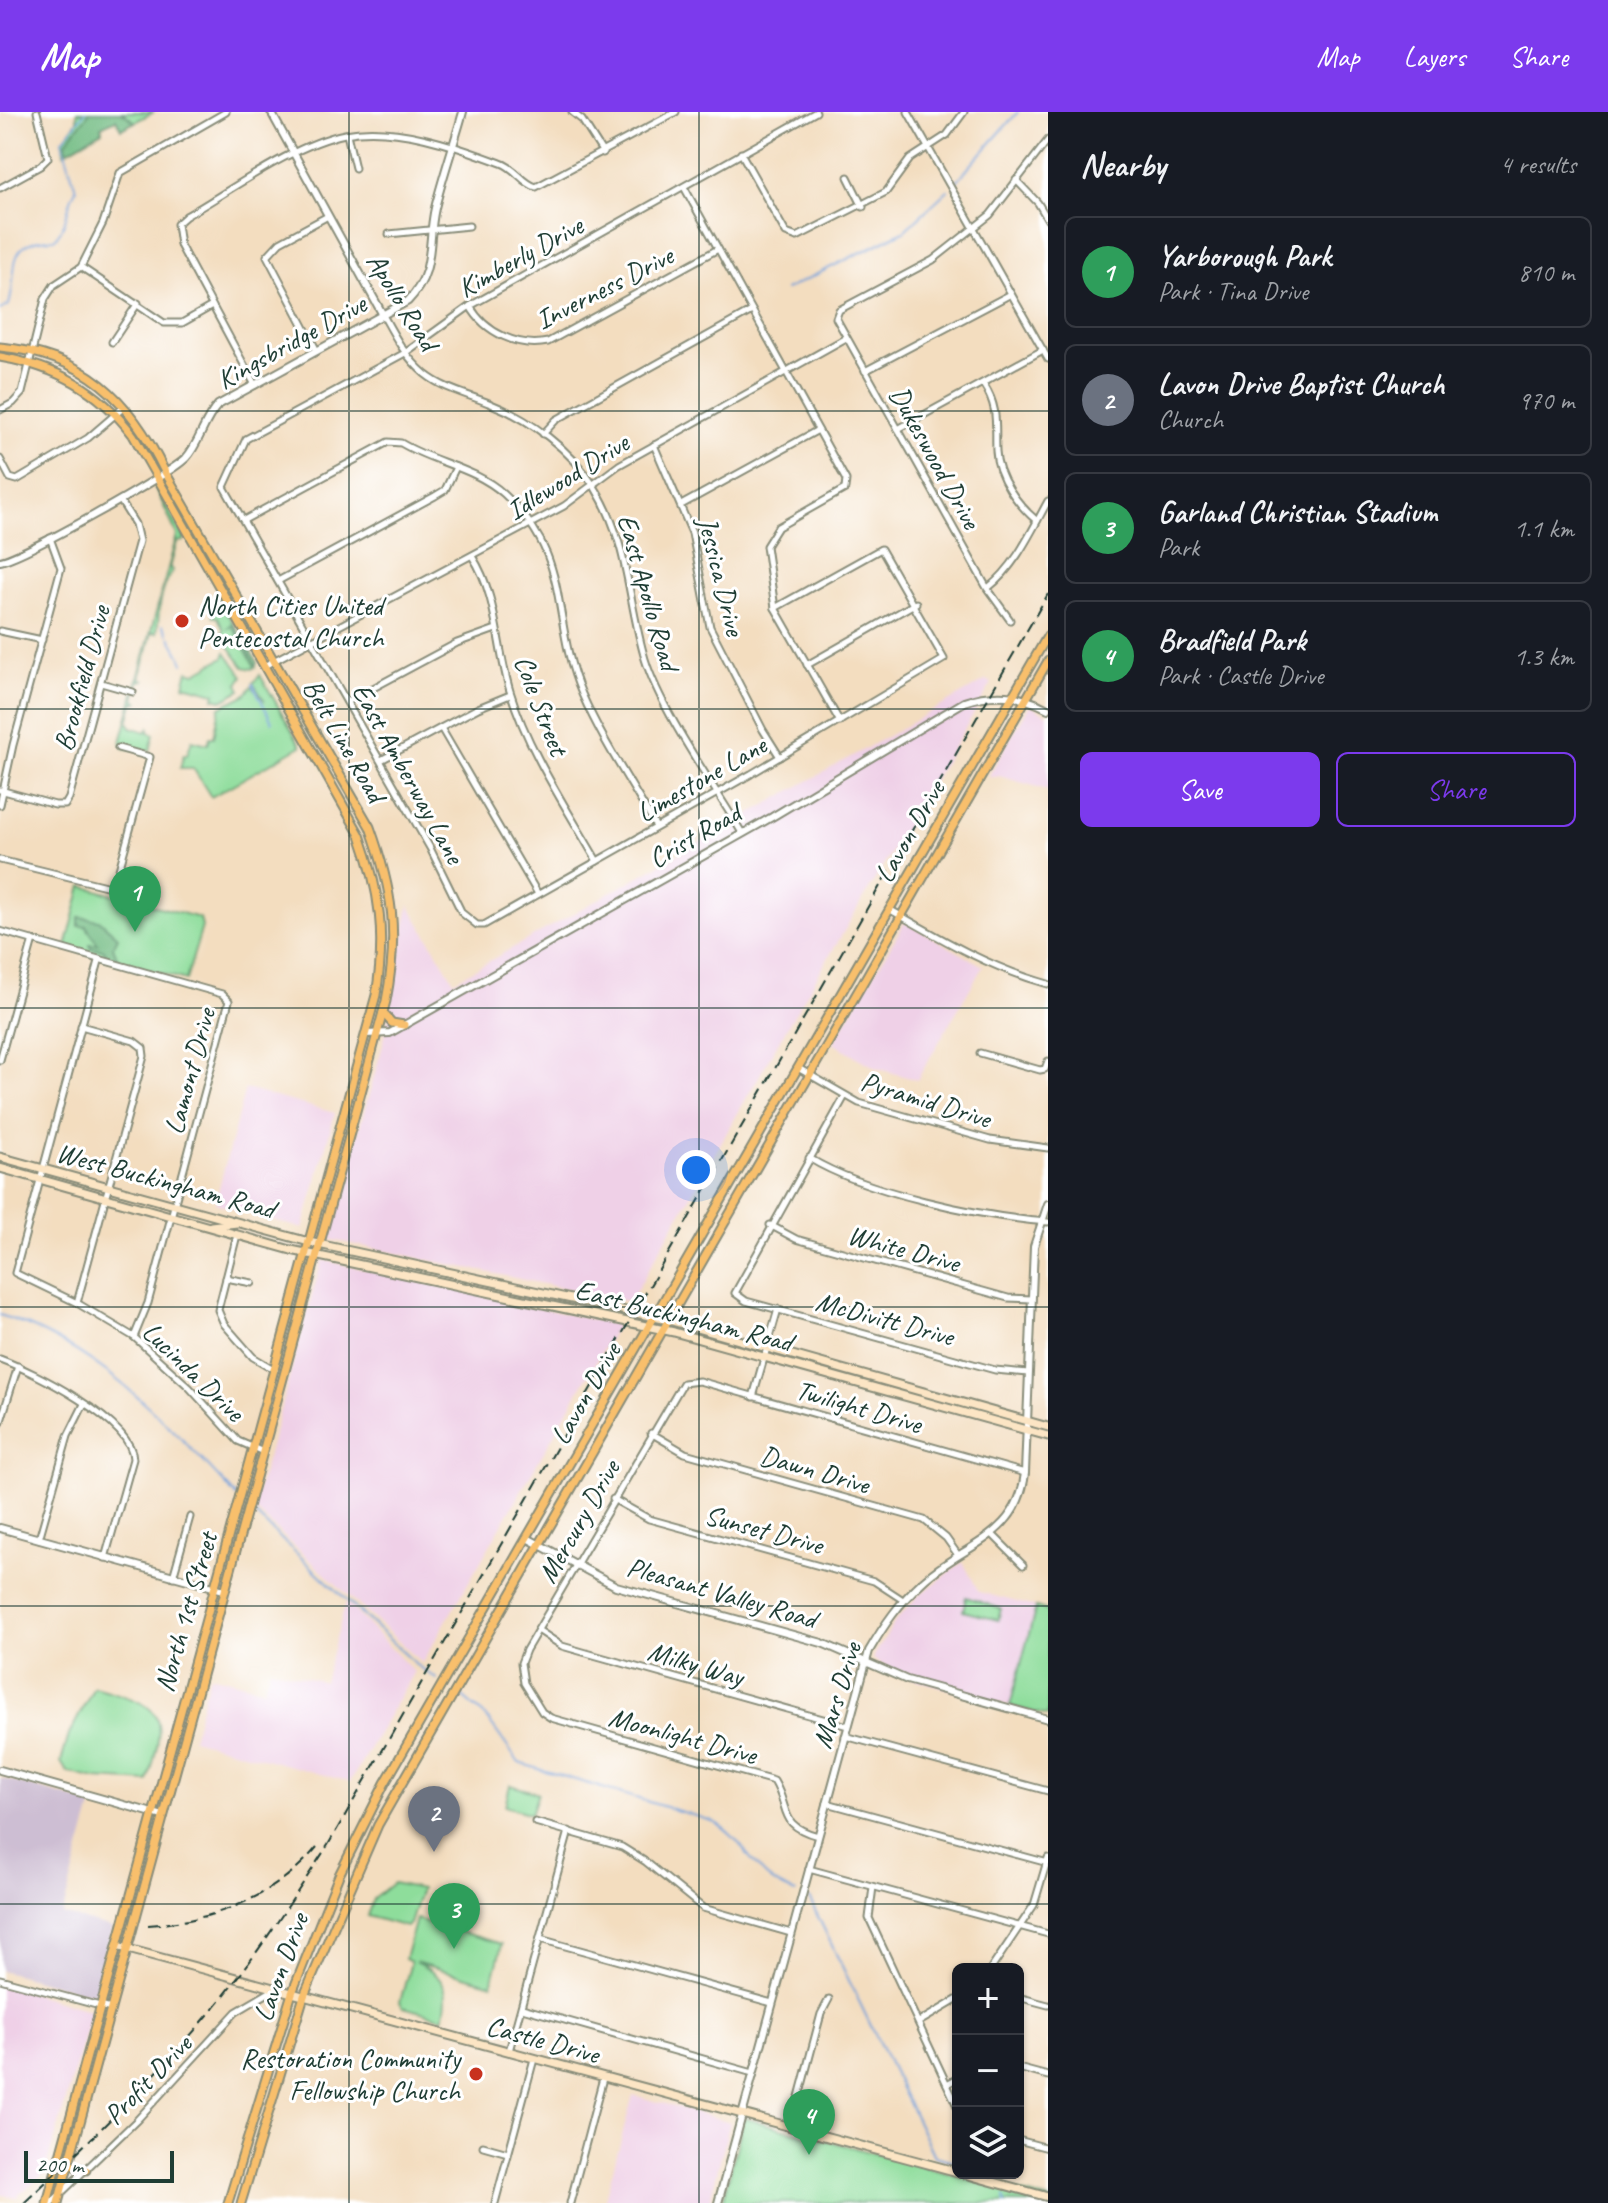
<!DOCTYPE html>
<meta charset="utf-8">
<style>
:root{--surface:#171b24;--page:#20242c;--text:#f1f3f6;--muted:#9ea1a6;--line:#363941;--accent:#7c3aed}
body{margin:0;font-family:Caveat,sans-serif;background:var(--page);color:var(--text)}
.controls{position:absolute;right:24px;bottom:24px;display:grid;overflow:hidden;border-radius:12px;box-shadow:0 2px 6px #0004}
.controls button{width:72px;height:72px;display:grid;place-items:center;padding:0;border:0;border-bottom:2px solid var(--line);background:var(--surface);color:var(--text);font:40px sans-serif}
.scale{position:absolute;left:24px;bottom:20px;width:150px;box-sizing:border-box;padding-left:8px;border:4px solid #1f3d34;border-top:0;font-size:22px;line-height:28px;white-space:nowrap;color:#1f3d34;-webkit-text-stroke:6px #fff;paint-order:stroke}
.you{position:absolute;left:696px;top:1058px;width:28px;height:28px;margin:-20px;border:6px solid #fff;border-radius:50%;background:#1a73e8;box-shadow:0 0 0 12px #1a73e833}
.badge{display:grid;place-items:center;width:52px;height:52px;border-radius:50%;background:var(--accent);color:#fff;font-size:26px;font-weight:700}
.pin{position:absolute;translate:-50% -66px;filter:drop-shadow(0 2px 4px #0008)}
.pin::after{content:'';position:absolute;top:42px;width:28px;height:24px;background:inherit;clip-path:polygon(0 0,100% 0,50% 100%)}
.list{margin:0;padding:0;list-style:none}
h2{display:flex;justify-content:space-between;align-items:center;height:104px;margin:0;padding:0 32px;font-size:34px}
h2 small{font-size:26px;font-weight:400;color:var(--muted)}
.list li{display:grid;grid-template-columns:52px 1fr auto;gap:24px;align-items:center;box-sizing:border-box;height:112px;margin:0 16px 16px;padding:0 16px;border:2px solid var(--line);border-radius:12px}
.list b{display:block;font-size:30px;white-space:nowrap}
.list p{margin:0;font-size:26px;white-space:nowrap;color:var(--muted)}
.list em{font-size:26px;font-style:normal;color:var(--muted)}
.actions{display:flex;gap:16px;padding:24px 32px}
.actions a{flex:1;padding:18px 0;border:2px solid var(--accent);border-radius:12px;text-align:center;font-size:28px;color:var(--accent)}
.actions .main{background:var(--accent);color:#fff}
.icon{flex:none;width:44px;height:44px;fill:none;stroke:currentColor;stroke-width:2;stroke-linecap:round;stroke-linejoin:round}
.map{position:relative;flex:none;width:1048px;height:2091px;overflow:hidden}
header{display:flex;align-items:center;gap:48px;box-sizing:border-box;height:112px;padding:0 40px;background:var(--accent);color:#fff}
header strong{font-size:38px}
nav{display:flex;gap:44px;margin-inline-start:auto;font-size:28px}
main{display:flex}
aside{flex:1;background:var(--surface)}
.map>svg:first-child{display:block}
</style>
<header>
<strong>Map</strong>
<nav><a>Map</a><a>Layers</a><a>Share</a></nav>
</header>
<main>
<div class="map">
<svg width="1048" height="2091" viewBox="0 0 1048 2091">
<rect width="100%" height="100%" fill="#fff"/>
<filter id="ink" filterUnits="userSpaceOnUse"><feTurbulence type="fractalNoise" baseFrequency=".0125" numOctaves="2"/><feDisplacementMap in="SourceGraphic" scale="16" xChannelSelector="R" yChannelSelector="G"/><feConvolveMatrix kernelMatrix="1 2 1 2 8 2 1 2 1" color-interpolation-filters="sRGB"/></filter>
<filter id="wash" filterUnits="userSpaceOnUse"><feTurbulence type="fractalNoise" baseFrequency=".006" numOctaves="4" result="noise"/><feDisplacementMap in="SourceGraphic" scale="32" xChannelSelector="R" yChannelSelector="G"/><feGaussianBlur stdDeviation="1.8" result="paint"/><feColorMatrix in="noise" values="0 0 0 0 0 0 0 0 0 0 0 0 0 0 0 0 0 1.4 0 .05"/><feComposite in="paint" operator="in"/></filter>
<g filter="url(#wash)">
<rect width="100%" height="100%" fill="#f3ddbf"/>
<g fill="#efd0e7">
<polygon points="987,568 992,571 790,910 630,1190 328,1127 384,929 409,793 454,869"/>
<polygon points="1030,593 1048,603 1048,678 999,664 988,665"/>
<polygon points="905,810 983,854 917,968 876,956 833,931"/>
<polygon points="245,977 335,1001 303,1117 215,1091"/>
<polygon points="322,1148 617,1213 422,1551 253,1396"/>
<polygon points="963,1450 979,1480 1036,1495 1010,1594 906,1565 872,1547 896,1508 917,1485"/>
<polygon points="346,1490 414,1560 350,1670 192,1627 210,1563 264,1577 270,1556 324,1570"/>
<polygon points="0,1872 92,1899 45,2061 15,2086 0,2082"/>
<polygon points="633,1983 730,2010 709,2091 604,2091"/>
</g>
<polygon fill="#cdbed3" points="0,1666 93,1692 62,1802 112,1816 95,1883 0,1858"/>
<g fill="#8edd9b" stroke="#568d68" stroke-width="2">
<polygon points="77,0 154,0 121,17 116,7 101,13 102,19 64,41 63,29 77,9"/>
<path d="M 154,373 L 186,427 L 182,424 L 184,429 L 177,430 L 170,456 L 173,458 C 160,478 159,498 157,521 L 152,520 L 140,566 L 144,568 L 139,569 L 134,587 L 138,590 L 133,591 L 128,610 L 131,615 L 146,620 L 149,616 L 149,620 L 154,622 L 150,639 L 124,636 L 121,630 L 177,423 Z"/>
<polygon points="216,483 257,550 256,554 231,510 232,513 227,517 232,514 255,555 252,557 244,555 220,522 224,519 218,505 213,505 215,484 228,504"/>
<polygon points="226,540 243,564 238,572 241,578 222,588 214,586 215,581 184,573 188,559 196,561 224,545"/>
<polygon points="260,563 301,634 211,685 193,656 180,656 184,642 187,643 192,628 208,632 210,625 214,625 220,595 245,583 252,574 265,589 253,571"/>
<polygon points="82,774 200,806 202,815 186,868 66,835"/>
<polygon points="966,1485 1001,1497 998,1508 963,1499"/>
<polygon points="1036,1495 1048,1499 1048,1604 1010,1594"/>
<path d="M 94,1575 C 165,1595 168,1598 148,1670 L 96,1667 L 67,1660 L 61,1650 L 69,1623 Z"/>
<polygon points="510,1673 538,1681 531,1702 505,1694"/>
<polygon points="393,1771 421,1777 410,1812 406,1815 367,1804 373,1787"/>
<path d="M 416,1807 L 502,1832 L 492,1872 L 415,1850 C 441,1864 452,1872 443,1906 L 403,1895 L 400,1890 L 411,1850 L 405,1847 Z"/>
<polygon points="744,2006 1048,2088 1048,2091 722,2091"/>
</g>
<g fill="#72bc83" stroke="#487c5c" stroke-width="2">
<polygon points="90,0 122,0 135,10 121,17 116,7 101,14 102,19 67,39 66,30"/>
<polygon points="79,805 99,808 118,825 113,835 118,848 107,845 104,838 91,836 90,832 98,832 86,814 79,814"/>
</g>
<g fill="none" stroke-linecap="round" stroke-linejoin="round">
<g stroke="#6e9ed8" stroke-width="2">
<polyline points="955,71 1018,0"/>
<polyline points="785,178 904,119 948,78"/>
<path d="M 0,198 L 9,193 C 19,158 3,127 54,127 C 68,115 66,93 76,77 L 62,29 L 85,0"/>
<polyline points="213,492 215,492"/>
<polyline points="163,513 168,522"/>
<polyline points="170,525 179,541"/>
<polyline points="180,543 183,552"/>
<polyline points="253,572 272,610"/>
<path d="M 0,1203 C 101,1236 166,1310 237,1385"/>
<polyline points="250,1398 419,1555 437,1567"/>
<path d="M 459,1582 L 486,1605 L 519,1651 L 712,1709 C 751,1730 749,1765 796,1781"/>
<polyline points="809,1786 934,2044 958,2050"/>
<polyline points="994,2061 1001,2068"/>
<polyline points="1004,2085 1005,2091"/>
</g>
</g>
</g>
<g filter="url(#ink)">
<g fill="none" stroke-linecap="round" stroke-linejoin="round">
<g stroke="#898d7a" stroke-width="9">
<g id="minor">
<polyline points="572,0 582,8 603,41"/>
<polyline points="908,0 1048,247"/>
<polyline points="347,22 355,56"/>
<polyline points="741,41 786,121 797,125 886,80 910,47 947,23 964,0"/>
<polyline points="848,65 863,95"/>
<polyline points="1016,68 1038,91 1048,108"/>
<polyline points="684,75 846,368 845,377 778,415 766,434 775,496 840,610"/>
<polyline points="0,76 40,54 48,46 37,0"/>
<polyline points="389,122 469,114"/>
<polyline points="81,155 164,211 182,211 212,194"/>
<path d="M 470,194 C 485,221 519,236 548,230 L 718,137"/>
<path d="M 383,203 C 395,225 406,246 425,262 C 445,278 468,282 491,292 C 530,307 571,338 594,374 C 629,430 627,486 645,547 C 661,599 713,672 742,721"/>
<polyline points="112,230 138,191"/>
<polyline points="317,239 267,144 280,130 328,104"/>
<polyline points="865,259 1011,182"/>
<path d="M 255,273 L 180,133 L 177,112 L 186,104 C 233,77 292,33 345,22 C 394,12 456,34 501,51 C 516,56 522,71 536,75 L 676,0"/>
<path d="M 984,273 C 999,296 995,313 996,339 C 997,365 1018,393 1037,409"/>
<polyline points="0,298 13,291 22,281 45,187 54,173 81,155 103,111 120,61 226,0"/>
<polyline points="898,317 1043,238"/>
<polyline points="543,322 556,308 750,200"/>
<polyline points="654,333 692,421 710,515 763,618 780,645"/>
<polyline points="0,347 10,366 17,368 88,326 124,295"/>
<polyline points="683,392 818,318"/>
<path d="M 244,408 L 388,330 L 401,331 C 434,351 474,355 504,382 C 574,446 549,505 582,582 C 602,628 631,671 656,715"/>
<path d="M 472,444 C 498,484 496,534 510,579 C 528,639 566,695 597,749"/>
<polyline points="278,469 435,384 445,378 456,355"/>
<path d="M 988,476 C 1016,454 1031,420 1048,389"/>
<polyline points="775,496 881,437 944,547 751,662 484,813 477,813 462,801 430,736 224,375 246,327 405,241 470,194 816,0"/>
<polyline points="1010,508 987,476 836,206 839,198 933,148 990,103 1048,28"/>
<polyline points="0,519 42,528"/>
<polyline points="807,553 916,491"/>
<polyline points="264,554 564,394 619,353 846,226"/>
<polyline points="101,571 133,580"/>
<polyline points="347,590 457,531 496,517"/>
<polyline points="441,616 538,782"/>
<polyline points="381,648 478,596 510,583"/>
<polyline points="0,678 55,693 65,693 69,686 139,429 135,412 120,388"/>
<polyline points="0,693 13,633 61,456 50,426"/>
<polyline points="0,748 114,776 150,645 118,636"/>
<path d="M 889,797 C 941,827 990,856 1048,872"/>
<polyline points="0,819 222,882 229,889 148,1191 134,1225"/>
<polyline points="99,849 15,1161 77,1191 134,1225 189,1275 238,1329 261,1339"/>
<polyline points="980,941 1040,958 1045,957 1048,949"/>
<polyline points="0,948 33,828"/>
<polyline points="798,956 859,991 990,1028 1048,1036"/>
<polyline points="845,984 735,1181 746,1189 995,1258 1028,1261"/>
<path d="M 809,1046 C 864,1080 982,1105 1048,1110"/>
<polyline points="770,1113 796,1127 1008,1186 1032,1187"/>
<polyline points="237,1123 218,1198 224,1212 253,1245 275,1258"/>
<polyline points="226,1166 252,1171"/>
<polyline points="77,1191 144,944 143,936 134,929 81,914"/>
<path d="M 0,1247 C 32,1259 133,1309 133,1347 L 105,1446"/>
<polyline points="753,1285 778,1197"/>
<polyline points="0,1312 18,1254"/>
<polyline points="651,1321 685,1341 924,1408 946,1426 958,1443"/>
<polyline points="613,1387 649,1407 874,1469 903,1488"/>
<polyline points="993,1423 1023,1453"/>
<polyline points="39,1427 68,1324 84,1292"/>
<polyline points="173,1465 190,1405"/>
<polyline points="538,1518 562,1534 590,1542 848,1614"/>
<polyline points="845,1624 1048,1679"/>
<polyline points="827,1691 1048,1751"/>
<polyline points="535,1710 622,1735 646,1750 703,1796 791,1821"/>
<path d="M 818,1724 C 777,1713 791,1697 774,1669 L 551,1606 L 542,1600 L 524,1571 L 521,1551 L 526,1538 L 683,1271 L 699,1269 L 1025,1361"/>
<polyline points="809,1757 1048,1822"/>
<polyline points="873,1775 869,1806 958,1996"/>
<polyline points="540,1827 772,1891"/>
<polyline points="991,1857 1034,1793 1048,1746"/>
<polyline points="0,1867 111,1897"/>
<polyline points="1018,1885 1048,1893"/>
<polyline points="522,1896 753,1961"/>
<polyline points="919,1910 958,1887"/>
<polyline points="509,1939 569,1719"/>
<polyline points="1018,1956 1048,1964"/>
<polyline points="947,1972 958,1966"/>
<polyline points="791,2015 821,1902 829,1887"/>
<polyline points="1018,2028 1048,2036"/>
<polyline points="483,2034 508,2041"/>
<polyline points="51,2091 137,2008 236,1900 275,1877"/>
<polyline points="495,2091 534,1947"/>
<polyline points="570,2091 603,1966"/>
</g>
</g>
<g stroke="#898d7a" stroke-width="10">
<g id="tertiary">
<polyline points="271,0 383,203"/>
<path d="M 0,449 C 21,446 169,363 186,346 C 200,331 203,309 218,293 L 408,189 C 436,160 427,131 435,96 C 443,64 454,32 463,0"/>
<path d="M 365,922 L 390,921 L 772,705 L 964,590 C 993,580 1021,582 1048,597"/>
<polyline points="0,1416 224,1478"/>
<polyline points="527,1426 616,1474 822,1531 907,1568 1048,1607"/>
<polyline points="0,1658 163,1704"/>
<path d="M 718,2091 L 869,1539 C 884,1513 899,1491 922,1470 C 963,1432 1018,1426 1025,1361 L 1034,1134 L 1048,1092"/>
</g>
</g>
<g stroke="#898d7a" stroke-width="11">
<g id="secondary">
<polyline points="0,1045 309,1130 668,1208 1048,1315"/>
<polyline points="0,1056 291,1138 674,1220 1048,1324"/>
<polyline points="211,1114 237,1111"/>
<polyline points="117,1834 958,2060"/>
<polyline points="961,2061 1048,2085"/>
</g>
</g>
<g stroke="#898d7a" stroke-width="11">
<g id="primary">
<path d="M 0,235 C 84,242 130,287 165,360 L 370,715 C 393,779 399,822 386,889 L 58,2091"/>
<path d="M 0,245 C 57,255 98,277 133,323 L 360,723 C 380,779 386,824 376,883 L 47,2091"/>
<polyline points="383,901 392,911 404,913"/>
<polyline points="68,2052 86,2058"/>
<polyline points="228,2091 292,1881 339,1763 385,1671 1048,523"/>
<polyline points="241,2091 304,1884 378,1713 1048,549"/>
</g>
</g>
<use href="#minor" stroke="#fff" stroke-width="5"/>
<use href="#tertiary" stroke="#fff" stroke-width="6"/>
<use href="#secondary" stroke="#fce5c4" stroke-width="7"/>
<use href="#primary" stroke="#f8bf6c" stroke-width="7"/>
<g stroke="#1f3d34" stroke-width="2" stroke-dasharray="12 6" stroke-linecap="butt">
<path d="M 148,1813 C 214,1809 274,1786 317,1735"/>
<path d="M 24,2091 C 88,2030 151,1970 208,1903 C 253,1850 290,1791 328,1733 L 1048,482"/>
</g>
</g>
</g>
<path fill="none" stroke="#1f3d34" stroke-width="2" stroke-opacity="0.55" d="M 349,0 L 349,2091M 699,0 L 699,2091M 0,299 L 1048,299M 0,597 L 1048,597M 0,896 L 1048,896M 0,1195 L 1048,1195M 0,1494 L 1048,1494M 0,1792 L 1048,1792"/>
<g fill="#c8321e" stroke="#fff" stroke-width="3">
<circle cx="182" cy="509" r="8"/>
<circle cx="476" cy="1962" r="8"/>
</g>
<g text-anchor="middle" stroke-width="6" stroke-linejoin="round" paint-order="stroke">
<g font-size="28" fill="#1f3d34" stroke="#fff">
<text transform="translate(520 144) rotate(-29)" y="10">Kimberly Drive</text>
<text transform="translate(604 175) rotate(-27)" y="10">Inverness Drive</text>
<text transform="translate(403 189) rotate(58)" y="10">Apollo Road</text>
<text transform="translate(291 229) rotate(-29)" y="10">Kingsbridge Drive</text>
<text transform="translate(936 345) rotate(61)" y="10">Dukeswood Drive</text>
<text transform="translate(567 364) rotate(-32)" y="10">Idlewood Drive</text>
<text transform="translate(722 464) rotate(76)" y="10">Jessica Drive</text>
<text transform="translate(649 480) rotate(74)" y="10">East Apollo Road</text>
<text transform="translate(81 566) rotate(-75)" y="10">Brookfield Drive</text>
<text transform="translate(542 593) rotate(69)" y="10">Cole Street</text>
<text transform="translate(345 628) rotate(60)" y="10">Belt Line Road</text>
<text transform="translate(409 661) rotate(61)" y="10">East Amberway Lane</text>
<text transform="translate(701 666) rotate(-30)" y="10">Limestone Lane</text>
<text transform="translate(909 719) rotate(-60)" y="10">Lavon Drive</text>
<text transform="translate(694 723) rotate(-30)" y="10">Crist Road</text>
<text transform="translate(189 959) rotate(-75)" y="10">Lamont Drive</text>
<text transform="translate(926 987) rotate(17)" y="10">Pyramid Drive</text>
<text transform="translate(166 1068) rotate(15)" y="10">West Buckingham Road</text>
<text transform="translate(904 1136) rotate(15)" y="10">White Drive</text>
<text transform="translate(684 1203) rotate(14)" y="10">East Buckingham Road</text>
<text transform="translate(885 1206) rotate(15)" y="10">McDivitt Drive</text>
<text transform="translate(194 1259) rotate(44)" y="10">Lucinda Drive</text>
<text transform="translate(585 1281) rotate(-60)" y="10">Lavon Drive</text>
<text transform="translate(859 1294) rotate(16)" y="10">Twilight Drive</text>
<text transform="translate(815 1357) rotate(16)" y="10">Dawn Drive</text>
<text transform="translate(578 1409) rotate(-60)" y="10">Mercury Drive</text>
<text transform="translate(764 1417) rotate(15)" y="10">Sunset Drive</text>
<text transform="translate(722 1480) rotate(16)" y="10">Pleasant Valley Road</text>
<text transform="translate(185 1500) rotate(-74)" y="10">North 1st Street</text>
<text transform="translate(696 1551) rotate(16)" y="10">Milky Way</text>
<text transform="translate(836 1583) rotate(-73)" y="10">Mars Drive</text>
<text transform="translate(683 1623) rotate(15)" y="10">Moonlight Drive</text>
<text transform="translate(280 1855) rotate(-70)" y="10">Lavon Drive</text>
<text transform="translate(543 1927) rotate(15)" y="10">Castle Drive</text>
<text transform="translate(147 1967) rotate(-46)" y="10">Profit Drive</text>
</g>
<g font-size="28" fill="#1f3d34" stroke="#fff" text-anchor="start">
<text x="198" y="503">North Cities United<tspan x="198" dy="32">Pentecostal Church</tspan></text>
<text x="460" y="1956" text-anchor="end">Restoration Community<tspan x="460" dy="32">Fellowship Church</tspan></text>
</g>
</g>
</svg>
<div class="controls">
<button>+</button>
<button>−</button>
<button><svg class="icon" aria-label="layers" viewBox="0 0 24 24"><path d="M12 4l9 5-9 5-9-5zM3 14l9 5 9-5"/></svg></button>
</div>
<div class="scale">200 m</div>
<div class="you"></div>
<div class="pin badge" style="left:135px;top:820px;background:#2e9e5b">1</div>
<div class="pin badge" style="left:434px;top:1740px;background:#6b7280">2</div>
<div class="pin badge" style="left:454px;top:1837px;background:#2e9e5b">3</div>
<div class="pin badge" style="left:809px;top:2043px;background:#2e9e5b">4</div>
</div>
<aside>
<h2>Nearby<small>4 results</small></h2>
<ul class="list">
<li><span class="badge" style="background:#2e9e5b">1</span><div><b>Yarborough Park</b><p>Park · Tina Drive</p></div><em>810 m</em></li>
<li><span class="badge" style="background:#6b7280">2</span><div><b>Lavon Drive Baptist Church</b><p>Church</p></div><em>970 m</em></li>
<li><span class="badge" style="background:#2e9e5b">3</span><div><b>Garland Christian Stadium</b><p>Park</p></div><em>1.1 km</em></li>
<li><span class="badge" style="background:#2e9e5b">4</span><div><b>Bradfield Park</b><p>Park · Castle Drive</p></div><em>1.3 km</em></li>
</ul>
<div class="actions"><a class="main">Save</a><a>Share</a></div>
</aside>
</main>
